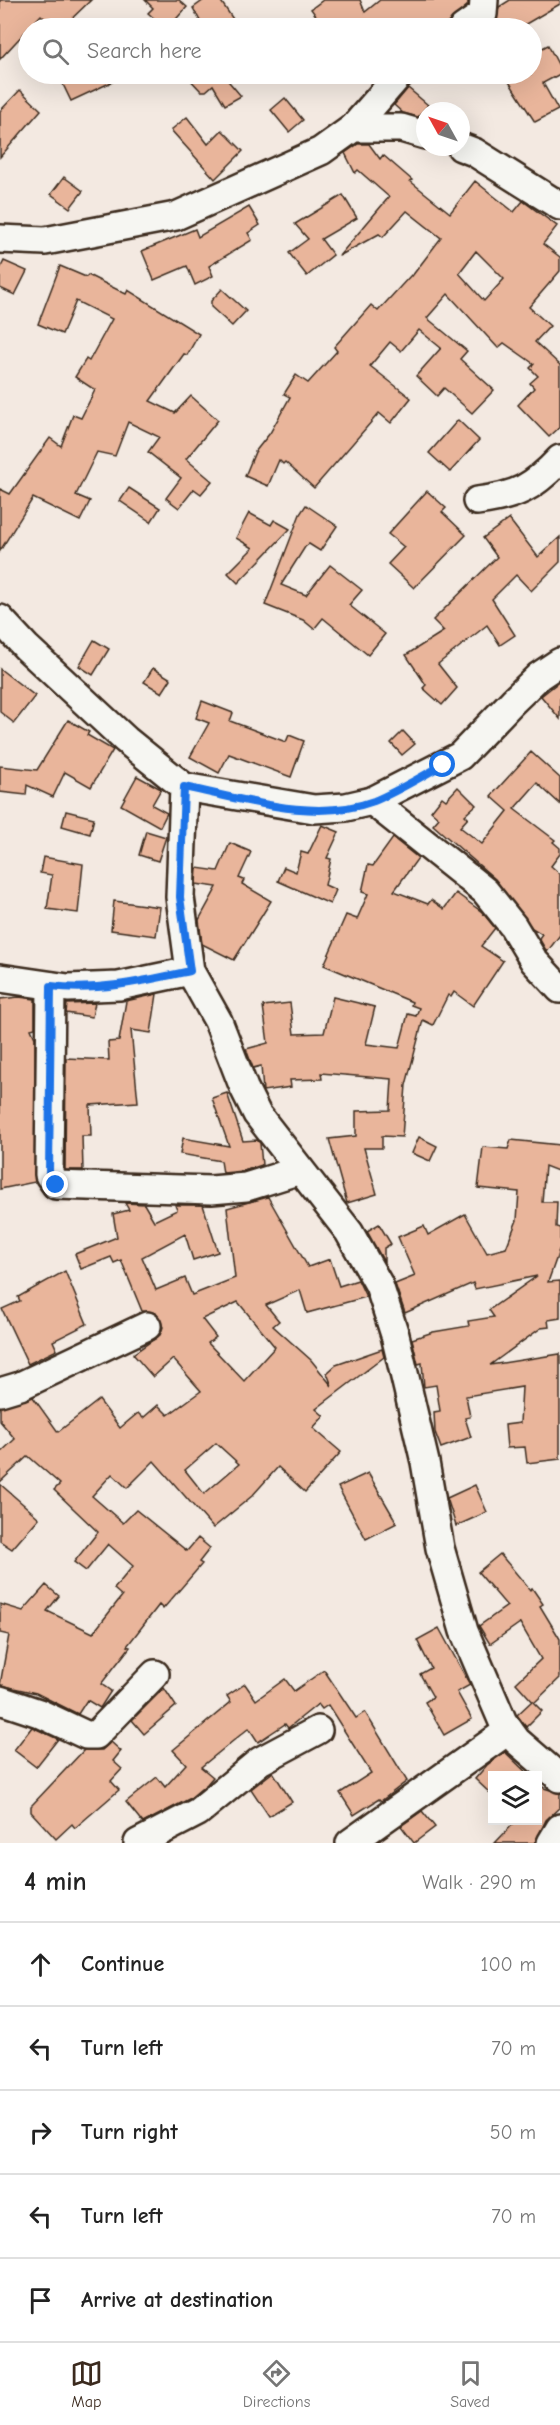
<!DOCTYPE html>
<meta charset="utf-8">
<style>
:root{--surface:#fff;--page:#f2f2f2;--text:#222;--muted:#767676;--line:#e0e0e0;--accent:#3b2a1e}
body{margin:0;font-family:"Comic Neue",sans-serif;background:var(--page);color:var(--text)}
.controls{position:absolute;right:18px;bottom:18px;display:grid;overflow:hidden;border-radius:0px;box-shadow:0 6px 24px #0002}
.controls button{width:54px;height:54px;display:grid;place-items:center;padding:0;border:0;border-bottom:2px solid var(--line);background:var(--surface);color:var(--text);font:30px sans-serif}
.compass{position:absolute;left:416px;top:102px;width:54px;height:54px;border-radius:50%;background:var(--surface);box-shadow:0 6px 24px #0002;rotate:310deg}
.stop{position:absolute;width:18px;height:18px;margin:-14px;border:4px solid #1a73e8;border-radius:50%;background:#fff}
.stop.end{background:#1a73e8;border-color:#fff;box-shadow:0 2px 6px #0008}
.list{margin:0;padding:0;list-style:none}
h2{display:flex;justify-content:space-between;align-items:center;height:78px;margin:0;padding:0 24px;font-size:26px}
h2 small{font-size:20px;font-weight:400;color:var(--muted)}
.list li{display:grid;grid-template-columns:39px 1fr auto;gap:18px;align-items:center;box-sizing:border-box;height:84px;padding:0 24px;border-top:2px solid var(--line)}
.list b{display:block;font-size:22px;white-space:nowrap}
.list em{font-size:20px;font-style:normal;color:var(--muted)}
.icon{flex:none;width:33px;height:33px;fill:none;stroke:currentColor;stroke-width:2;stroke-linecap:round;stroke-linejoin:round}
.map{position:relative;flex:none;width:560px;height:1843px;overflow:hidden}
.search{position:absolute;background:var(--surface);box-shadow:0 6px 24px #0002;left:18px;right:18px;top:18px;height:66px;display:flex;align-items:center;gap:15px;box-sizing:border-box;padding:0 21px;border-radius:33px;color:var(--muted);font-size:22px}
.sheet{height:498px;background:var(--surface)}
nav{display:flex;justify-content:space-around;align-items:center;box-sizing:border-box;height:84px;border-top:2px solid var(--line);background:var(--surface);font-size:16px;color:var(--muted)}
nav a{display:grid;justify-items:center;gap:3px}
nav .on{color:var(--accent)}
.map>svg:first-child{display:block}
</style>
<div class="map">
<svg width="560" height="1843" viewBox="0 0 560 1843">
<rect width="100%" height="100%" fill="#f3e9e1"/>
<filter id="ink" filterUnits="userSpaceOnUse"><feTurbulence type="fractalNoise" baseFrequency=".0167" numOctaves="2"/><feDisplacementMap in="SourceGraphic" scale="12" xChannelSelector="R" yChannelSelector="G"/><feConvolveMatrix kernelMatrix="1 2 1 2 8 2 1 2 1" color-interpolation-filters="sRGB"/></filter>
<g filter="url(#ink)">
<g fill="#e9b59b" stroke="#3b2a1e" stroke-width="1.5" fill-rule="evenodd">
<polygon points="0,0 91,0 62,28 54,28 41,15 0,59"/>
<polygon points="145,0 179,0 187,7 168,28 148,28 156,20 148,13 153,8"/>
<polygon points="204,0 220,0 239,28 204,28 193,8"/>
<polygon points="323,0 360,0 365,12 380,0 468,0 468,5 442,28 344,28 339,22 331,28 325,28 311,9"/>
<polygon points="510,0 560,0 560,4 519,28 493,28 499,7"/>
<polygon points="548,45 560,68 560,74 543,83 558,110 535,122 504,74 531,74 531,54"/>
<polygon points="58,74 129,74 71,101"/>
<polygon points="185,74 226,74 224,76 241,96 225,105 213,85 206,91 201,91"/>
<polygon points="408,88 428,105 418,117 403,113 394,105"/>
<polygon points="20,90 41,110 0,157 0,111"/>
<polygon points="285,98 303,120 289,132 271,110"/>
<polygon points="187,117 208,144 222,130 243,151 215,179 171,130"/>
<path d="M 358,144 L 369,144 L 380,159 L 383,155 L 412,180 L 410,181 L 450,213 L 475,181 L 514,212 L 523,201 L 557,226 L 543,244 L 560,257 L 560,271 L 529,307 L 550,326 L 535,342 L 560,365 L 560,427 L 549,437 L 518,405 L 534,388 L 530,383 L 538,376 L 530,368 L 534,364 L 504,343 L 498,348 L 448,294 L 427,318 L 467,351 L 460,359 L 494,390 L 472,413 L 444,388 L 437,396 L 416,376 L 441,348 L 419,330 L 401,351 L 390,342 L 370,366 L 411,398 L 391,423 L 379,413 L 314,488 L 285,462 L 283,464 L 279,460 L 268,486 L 245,476 L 255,452 L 270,433 L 290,397 L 284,394 L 296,375 L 308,383 L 337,351 L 334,347 L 371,305 L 378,311 L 411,275 L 412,276 L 441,238 L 407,211 L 383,237 L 379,234 L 339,256 L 389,197 L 358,170 L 355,173 L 345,153 ZM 476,251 L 504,279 L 484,301 L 459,273 Z"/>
<polygon points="64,177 83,191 70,208 51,194"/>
<polygon points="343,195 357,218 321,239 333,255 307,276 289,253 308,239 295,224"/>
<polygon points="249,207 260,225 248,233 252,240 209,266 213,276 195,285 187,266 154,280 142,251 195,229 198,237"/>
<polygon points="4,261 27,271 15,295 0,288 0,269"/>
<polygon points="60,266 86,277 88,275 126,294 128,290 199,334 187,355 184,354 150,401 175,413 191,396 218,420 186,459 212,481 201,494 194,489 179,508 166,498 181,478 148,452 159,437 128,422 115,456 97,452 76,495 90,501 80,521 33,498 0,551 0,489 10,494 50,438 61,446 73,415 81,418 95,390 75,377 86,359 89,361 112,319 76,301 62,334 38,324"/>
<polygon points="222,289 246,311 232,326 211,307 211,301"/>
<polygon points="458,420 479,440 450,472 429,453"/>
<polygon points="129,488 160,508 151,522 120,501"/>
<polygon points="427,491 446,508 442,512 466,535 414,588 388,564 404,547 388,534"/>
<polygon points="306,505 337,526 320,551 309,544 305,547 281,585 306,595 330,565 362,590 349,605 385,634 368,655 323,618 314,629 303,620 265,605 300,514"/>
<polygon points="249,513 271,525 274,520 290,529 238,583 228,573 253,548 236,538"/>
<polygon points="509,519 538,557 560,537 560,562 531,591 516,575 492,599 515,635 500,645 487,625 438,664 457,688 442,705 423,688 426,685 406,655 444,631 433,620 497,557 483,538"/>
<polygon points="94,640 109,649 93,675 79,666"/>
<polygon points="153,668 171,679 162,693 144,682"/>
<polygon points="0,669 35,696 14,723 0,712"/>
<polygon points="560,681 560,719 541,696"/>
<polygon points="202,701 233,713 230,721 286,742 289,735 304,741 291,777 229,754 219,773 190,757 209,723 196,718"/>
<polygon points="68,720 89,732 87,735 113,750 91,787 65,772 53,797 27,785 26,795 0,792 0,766 37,770"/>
<polygon points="403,731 415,744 402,755 391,743"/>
<polygon points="531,752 560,778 560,804 537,783 514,809 555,840 553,842 560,848 560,854 551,866 560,874 560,935 547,952 539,938 542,934 532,928 495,879 433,825 439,818 431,811 442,797 446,800 458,787 476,805 465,815 468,818 460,827 482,844 508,811 491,796"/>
<polygon points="137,776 161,789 152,805 167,813 160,827 121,805"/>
<polygon points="66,811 94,818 90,834 62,826"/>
<polygon points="322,825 339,832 327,858 331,859 325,885 336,890 330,904 278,881 284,867 296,872 301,852 308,854"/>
<polygon points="146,831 166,837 158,861 139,855"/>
<polygon points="393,838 418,858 394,891 428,904 431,900 444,909 456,893 482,912 495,928 481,946 503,961 473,1006 454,992 451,997 448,995 433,1025 423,1020 406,1085 402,1137 382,1136 382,1148 364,1148 377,1194 347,1203 329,1139 356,1136 356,1111 390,1110 392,1079 321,1073 322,1079 290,1080 291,1087 263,1091 261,1066 253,1068 246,1049 268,1043 263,1006 290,1003 294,1034 324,1033 333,997 375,1007 366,1044 399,1048 408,1014 416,1016 419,1008 411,1005 412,1002 324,965 346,915 357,919 368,894 362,892 368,865 373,866"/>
<polygon points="230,843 251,852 239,878 244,880 242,884 271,901 234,960 202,944 199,920 217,887 196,884 197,868 218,871"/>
<polygon points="43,857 83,864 78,913 47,909 52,875 40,873"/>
<polygon points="114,901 160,907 156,936 111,930"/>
<polygon points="157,994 151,1033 131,1030 138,1102 90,1105 91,1136 82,1136 83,1170 65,1170 66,1058 109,1060 108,1042 119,1041 126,1001"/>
<polygon points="19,997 35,999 35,1028 31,1029 35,1038 35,1182 0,1189 0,999"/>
<polygon points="95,1003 92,1017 66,1013 67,1004"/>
<polygon points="227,1093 243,1141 257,1140 260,1143 262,1165 243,1171 223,1173 221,1161 180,1154 183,1138 229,1146 212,1098"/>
<polygon points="419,1137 437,1146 430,1161 412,1153"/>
<polygon points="511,1140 560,1145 560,1172 545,1166 542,1202 557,1202 556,1227 560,1228 560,1248 548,1282 560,1281 560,1318 548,1320 549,1327 541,1328 490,1365 560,1354 560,1459 527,1463 525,1447 507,1448 505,1425 520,1423 522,1387 466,1396 470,1417 465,1418 471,1437 441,1448 435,1432 434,1412 440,1411 436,1385 424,1387 422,1363 418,1364 412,1339 433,1332 469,1326 468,1321 494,1317 489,1310 537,1276 475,1289 473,1283 405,1313 395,1284 415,1276 398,1237 424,1226 428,1235 465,1214 487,1253 506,1248 517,1220 519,1192 478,1188 483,1147 508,1149"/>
<path d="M 268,1197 L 308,1267 L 330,1259 L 339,1286 L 358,1280 L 366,1297 L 307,1313 L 300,1290 L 266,1305 L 279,1321 L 273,1326 L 311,1360 L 332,1386 L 327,1373 L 336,1365 L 382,1349 L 384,1357 L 316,1409 L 324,1416 L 313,1428 L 341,1452 L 305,1492 L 278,1467 L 252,1496 L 213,1528 L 154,1461 L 127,1488 L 112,1474 L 92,1496 L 123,1523 L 136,1510 L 187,1551 L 198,1538 L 210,1548 L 199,1562 L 202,1564 L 163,1609 L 159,1605 L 127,1646 L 130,1647 L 101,1684 L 111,1691 L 100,1708 L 87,1700 L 78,1714 L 36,1693 L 0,1685 L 9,1635 L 0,1633 L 0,1604 L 23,1611 L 46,1585 L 59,1596 L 47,1611 L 93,1633 L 122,1596 L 114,1589 L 133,1566 L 108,1544 L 86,1571 L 74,1562 L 98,1532 L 54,1490 L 60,1484 L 28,1456 L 0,1482 L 0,1453 L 15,1439 L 0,1421 L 0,1407 L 33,1397 L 58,1432 L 99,1400 L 120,1428 L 138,1413 L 143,1418 L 158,1405 L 168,1415 L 201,1391 L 173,1359 L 153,1377 L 133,1354 L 160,1335 L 163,1327 L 156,1313 L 142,1311 L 121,1260 L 114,1263 L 111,1257 L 81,1269 L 75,1254 L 117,1237 L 113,1214 L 129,1210 L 125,1203 L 144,1204 L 154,1221 L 177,1210 L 175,1205 L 203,1205 L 218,1252 L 193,1260 L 185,1234 L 142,1257 L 156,1290 L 185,1278 L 192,1295 L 235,1278 L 227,1208 ZM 238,1302 L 275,1347 L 244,1381 L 208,1343 L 216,1337 L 202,1319 ZM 216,1443 L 239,1464 L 204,1494 L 185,1470 Z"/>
<polygon points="379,1224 391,1244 384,1248 384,1262 367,1231"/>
<polygon points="65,1271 87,1324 53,1341 57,1350 28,1364 2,1309 20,1301 18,1297"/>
<polygon points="368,1473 397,1523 366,1539 338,1487"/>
<polygon points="0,1484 39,1518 12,1549 0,1541"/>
<polygon points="475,1485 487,1512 456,1526 447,1498"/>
<polygon points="500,1554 530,1590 532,1588 543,1604 540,1606 560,1639 560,1678 534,1703 516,1683 541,1659 520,1623 490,1644 479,1626 507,1606 478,1572"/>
<polygon points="439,1628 470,1685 457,1692 472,1719 444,1735 425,1702 433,1697 420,1674 431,1668 417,1640"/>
<polygon points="324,1670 356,1718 365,1712 407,1781 381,1801 379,1799 354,1815 340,1793 371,1773 328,1705 322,1709 318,1704 288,1728 285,1724 258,1742 249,1728 201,1767 213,1777 207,1784 189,1799 143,1823 126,1802 157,1777 165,1787 186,1764 173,1750 231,1702 227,1696 245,1684 256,1700 285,1679 294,1691"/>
<polygon points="164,1688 176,1706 144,1734 132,1720"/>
<polygon points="532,1701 542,1711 526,1727 517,1715"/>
<polygon points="32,1727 58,1739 36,1767 14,1750"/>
<polygon points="111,1742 121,1751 113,1761 122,1769 111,1781 119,1790 75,1828 72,1824 56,1839 31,1812 31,1806 84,1750 102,1750"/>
<polygon points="505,1752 530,1776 492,1776 492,1795 475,1779 487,1765"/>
<polygon points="273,1772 292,1802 269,1816 251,1789"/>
<polygon points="537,1782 544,1788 560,1793 560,1807 546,1820 535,1843 495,1843 516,1821 537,1821"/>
<polygon points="422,1811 435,1827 414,1843 401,1826"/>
</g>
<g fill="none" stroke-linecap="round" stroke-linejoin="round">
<g stroke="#3b2a1e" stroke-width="32">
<g id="minor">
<polyline points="463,28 483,14 484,0"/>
<polyline points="353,128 400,74"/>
<polyline points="461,147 474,152 560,206"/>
<polyline points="0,239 45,241 176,216 321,151 353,128 401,128 425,135"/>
<path d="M 477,501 C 516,496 533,488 560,459"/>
<polyline points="0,619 26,647 126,740 184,787 314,809 346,807 372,801 460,756 513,701 539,676 560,662"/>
<polyline points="184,787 180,897 190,971 218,1021 244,1088 257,1114 349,1232 379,1285 395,1335 425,1462 440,1548 464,1631 503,1722 517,1741 560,1778"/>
<polyline points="372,801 485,891 513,926 534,961 560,989"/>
<polyline points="0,978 68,988 119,986 190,971"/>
<polyline points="51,986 49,1175 56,1185 211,1190 246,1187 300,1170"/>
<polyline points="0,1392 20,1386 147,1326"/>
<polyline points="0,1700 39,1713 86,1735 96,1735 155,1674"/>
<polyline points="138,1843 198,1812 260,1761 318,1730"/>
<polyline points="350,1843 509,1730"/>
<polyline points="551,1843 560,1828"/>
</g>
</g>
<use href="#minor" stroke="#f6f6f2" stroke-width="27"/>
</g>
</g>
<g fill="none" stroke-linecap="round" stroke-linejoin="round" filter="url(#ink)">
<path stroke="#1a73e8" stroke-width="8" d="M 56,1185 L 49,1175 L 51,986 C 98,992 144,981 190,971 L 180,897 L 184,787 C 243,799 315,823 374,801 C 398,791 420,777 443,765"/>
</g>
</svg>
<div class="controls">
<button><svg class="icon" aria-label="layers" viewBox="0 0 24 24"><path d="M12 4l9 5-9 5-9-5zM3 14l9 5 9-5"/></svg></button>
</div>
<svg class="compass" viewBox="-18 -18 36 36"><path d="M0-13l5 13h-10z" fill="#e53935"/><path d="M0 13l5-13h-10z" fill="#767676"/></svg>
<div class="stop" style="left:443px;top:765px"></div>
<div class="stop end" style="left:56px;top:1185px"></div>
<div class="search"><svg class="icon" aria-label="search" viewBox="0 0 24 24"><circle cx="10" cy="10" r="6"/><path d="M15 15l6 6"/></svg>Search here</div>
</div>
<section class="sheet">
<h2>4 min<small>Walk · 290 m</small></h2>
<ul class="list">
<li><svg class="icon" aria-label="ahead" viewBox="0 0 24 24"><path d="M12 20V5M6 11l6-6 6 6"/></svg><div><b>Continue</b></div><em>100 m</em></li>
<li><svg class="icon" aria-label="left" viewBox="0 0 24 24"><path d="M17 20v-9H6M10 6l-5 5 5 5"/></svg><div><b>Turn left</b></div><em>70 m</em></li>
<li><svg class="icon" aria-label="right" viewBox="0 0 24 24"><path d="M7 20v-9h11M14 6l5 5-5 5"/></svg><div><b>Turn right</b></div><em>50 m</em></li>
<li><svg class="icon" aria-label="left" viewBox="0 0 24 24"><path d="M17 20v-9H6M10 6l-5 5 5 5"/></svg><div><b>Turn left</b></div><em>70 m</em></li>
<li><svg class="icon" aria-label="arrive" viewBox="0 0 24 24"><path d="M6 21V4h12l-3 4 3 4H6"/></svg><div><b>Arrive at destination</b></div></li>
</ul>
</section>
<nav>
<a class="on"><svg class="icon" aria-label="map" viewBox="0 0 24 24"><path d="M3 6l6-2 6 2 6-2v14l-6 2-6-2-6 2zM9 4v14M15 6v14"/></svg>Map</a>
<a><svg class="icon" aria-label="directions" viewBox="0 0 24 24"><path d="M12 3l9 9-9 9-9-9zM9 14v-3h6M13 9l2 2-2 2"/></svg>Directions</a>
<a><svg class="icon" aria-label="saved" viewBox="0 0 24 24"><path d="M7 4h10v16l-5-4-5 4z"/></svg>Saved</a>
</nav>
